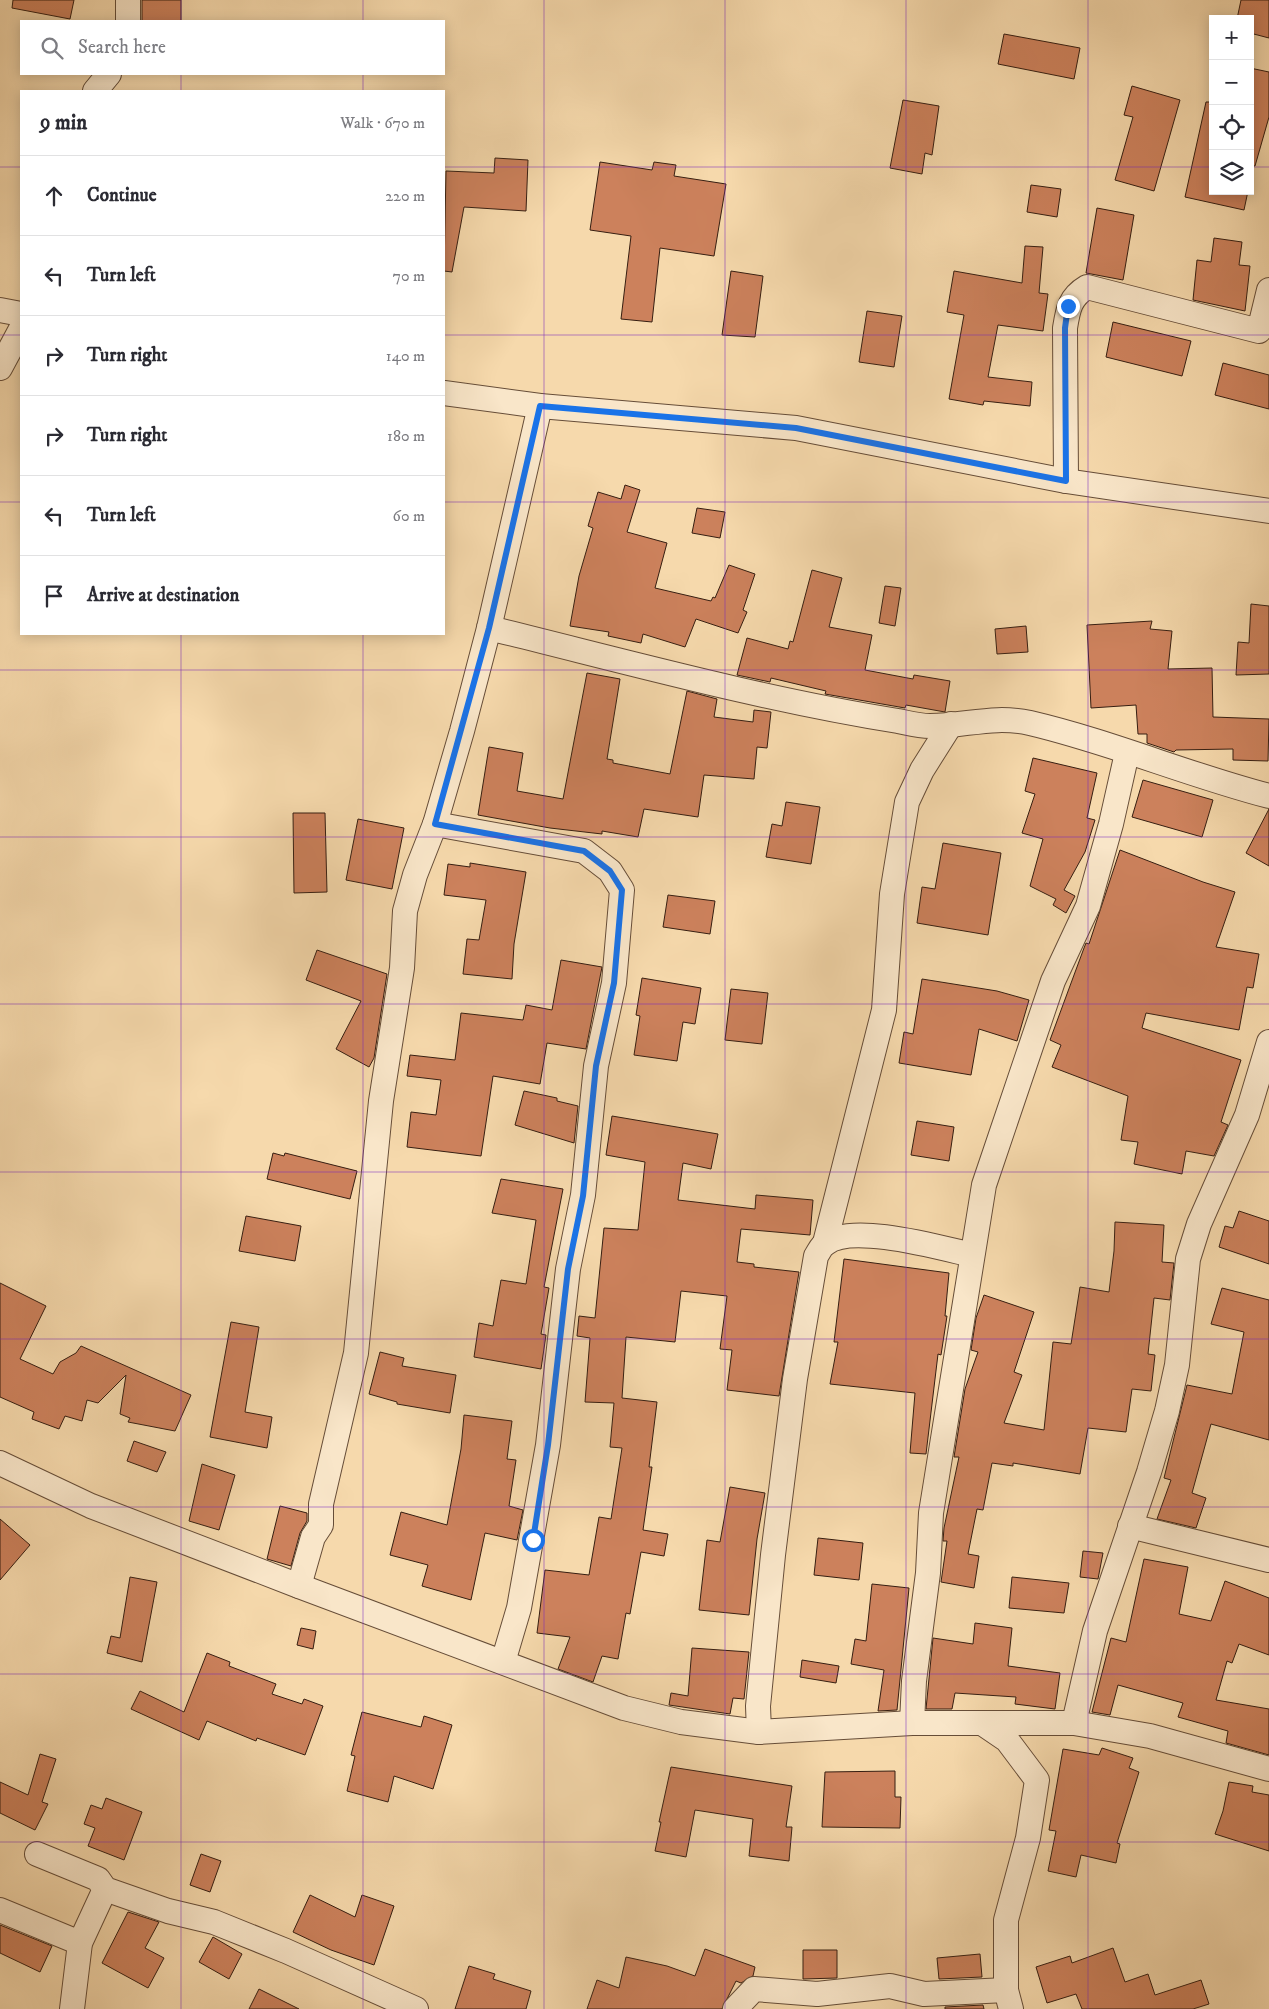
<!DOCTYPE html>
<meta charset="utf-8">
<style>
:root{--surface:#fff;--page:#f2f2f3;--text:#2b2b33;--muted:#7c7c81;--line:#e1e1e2}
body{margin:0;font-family:"IM FELL DW Pica",serif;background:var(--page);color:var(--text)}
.controls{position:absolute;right:15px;top:15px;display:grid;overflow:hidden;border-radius:0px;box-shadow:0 2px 12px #0003}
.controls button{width:45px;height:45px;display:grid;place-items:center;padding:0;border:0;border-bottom:1px solid var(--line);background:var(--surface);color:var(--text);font:25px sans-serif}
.stop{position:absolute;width:15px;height:15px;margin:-11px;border:4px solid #1a73e8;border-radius:50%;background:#fff}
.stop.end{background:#1a73e8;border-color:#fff;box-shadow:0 1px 5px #0008}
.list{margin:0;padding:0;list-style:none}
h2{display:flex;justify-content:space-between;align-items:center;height:65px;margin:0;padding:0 20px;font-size:21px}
h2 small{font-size:16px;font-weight:400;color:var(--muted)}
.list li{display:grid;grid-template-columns:32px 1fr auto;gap:15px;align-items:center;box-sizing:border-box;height:80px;padding:0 20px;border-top:1px solid var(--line)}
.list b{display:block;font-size:19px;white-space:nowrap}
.list em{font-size:16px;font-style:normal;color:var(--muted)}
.icon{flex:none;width:28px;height:28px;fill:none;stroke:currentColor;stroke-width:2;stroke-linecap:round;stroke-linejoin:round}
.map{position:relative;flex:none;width:1269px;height:2009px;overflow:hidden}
.search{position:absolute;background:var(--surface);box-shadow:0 2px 12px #0003;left:20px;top:20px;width:425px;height:55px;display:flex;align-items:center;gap:12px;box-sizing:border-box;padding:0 18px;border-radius:0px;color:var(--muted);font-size:19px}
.panel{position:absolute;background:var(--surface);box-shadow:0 2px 12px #0003;left:20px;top:90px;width:425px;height:545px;border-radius:0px}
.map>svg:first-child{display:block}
</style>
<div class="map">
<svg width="1269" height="2009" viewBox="0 0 1269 2009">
<rect width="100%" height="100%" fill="#f6d9ac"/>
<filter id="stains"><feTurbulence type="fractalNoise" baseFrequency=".004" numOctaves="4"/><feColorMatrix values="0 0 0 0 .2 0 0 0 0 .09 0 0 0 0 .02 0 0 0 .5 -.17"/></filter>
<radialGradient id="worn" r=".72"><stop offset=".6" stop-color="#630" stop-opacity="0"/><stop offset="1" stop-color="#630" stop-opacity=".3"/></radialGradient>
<g fill="#cc815c" stroke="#361e11">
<polygon points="13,0 74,0 70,19 12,8"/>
<rect x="142" y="0" width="39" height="21"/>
<polygon points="1241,0 1269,0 1269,38 1250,33 1250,19 1237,19"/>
<polygon points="1004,34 1080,48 1074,79 998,64"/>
<polygon points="1250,68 1269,72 1269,117 1255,166 1250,166"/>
<polygon points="1132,86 1180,100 1154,191 1115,180 1133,117 1124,115"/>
<polygon points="903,100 939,106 932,155 925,153 922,174 890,168"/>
<polygon points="1206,102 1213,102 1213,191 1248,191 1244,210 1185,197"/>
<polygon points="495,158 528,160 526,211 464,207 452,272 444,271 446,171 494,173"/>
<polygon points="600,162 652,170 654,162 676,165 674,176 726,184 714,256 660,248 652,322 621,319 631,236 590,230"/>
<polygon points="1031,185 1061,189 1057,217 1027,212"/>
<polygon points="1097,208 1134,215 1123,280 1086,273"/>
<polygon points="1214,238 1242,242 1239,265 1250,266 1245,311 1193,300 1197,260 1211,262"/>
<polygon points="1025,246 1043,247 1039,293 1048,294 1043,331 998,325 988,377 1032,382 1030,406 984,401 983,405 949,399 964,315 947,312 954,271 1022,283"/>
<polygon points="731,271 763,276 755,337 722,335"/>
<polygon points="867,311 902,316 894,367 859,362"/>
<polygon points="1113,322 1191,341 1182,376 1106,357"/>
<polygon points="1223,363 1269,375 1269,409 1215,395"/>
<polygon points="625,485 640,490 627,532 667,543 655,588 711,601 713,597 715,598 729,565 755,574 743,610 747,612 738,633 696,619 685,647 643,634 641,643 608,636 609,632 570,626 579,576 593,528 588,526 598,492 621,499"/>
<polygon points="697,508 725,512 720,538 692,533"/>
<polygon points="812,570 842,578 829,627 872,635 865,670 913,679 914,675 950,681 945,712 906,705 905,708 825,694 826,691 771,678 770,682 737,675 747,638 788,649 790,641 793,642"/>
<polygon points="885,586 901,588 895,626 879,623"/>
<polygon points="1251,604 1269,606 1269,674 1236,675 1238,642 1249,643"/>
<polygon points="1152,621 1150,629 1172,631 1168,669 1212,668 1213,717 1269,719 1268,761 1233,760 1233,749 1176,750 1174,752 1147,743 1147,734 1138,734 1136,705 1091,708 1087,625"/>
<polygon points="1026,626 1028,652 997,654 995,629"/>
<polygon points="587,673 620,679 607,759 613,760 613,763 670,774 687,691 717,699 714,717 753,722 754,710 771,712 767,748 757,747 754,779 704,775 698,817 644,809 638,837 602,831 602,834 550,828 478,815 489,747 523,753 517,791 563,799"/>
<polygon points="1033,758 1097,773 1087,818 1095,820 1085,852 1064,890 1075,896 1066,913 1053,905 1056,899 1030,886 1043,839 1022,833 1035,794 1025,791"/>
<polygon points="1143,780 1213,800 1202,837 1132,817"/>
<polygon points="786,802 820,807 811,864 766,857 772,824 782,826"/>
<polygon points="1269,809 1269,866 1246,853"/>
<polygon points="293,813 325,813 327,892 294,893"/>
<polygon points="358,819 404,828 392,889 346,880"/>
<polygon points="943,843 1001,853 988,935 917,923 922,887 935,889"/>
<polygon points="1120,850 1203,882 1235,892 1216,947 1259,954 1253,988 1247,987 1239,1030 1146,1013 1142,1028 1241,1060 1221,1122 1228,1125 1214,1156 1186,1151 1182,1174 1134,1164 1138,1142 1121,1140 1128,1096 1052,1067 1061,1045 1050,1040 1084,948 1086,943 1089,944"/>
<polygon points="470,863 526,872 514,944 512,979 463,974 467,939 479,940 486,900 444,895 448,864 470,867"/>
<polygon points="668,895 715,901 710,934 663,927"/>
<polygon points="317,950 387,974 374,1058 369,1067 336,1049 361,1001 306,980"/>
<polygon points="561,960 602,967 586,1049 547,1043 540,1084 493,1076 481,1156 407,1147 411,1112 436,1115 441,1080 407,1076 410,1055 455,1060 461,1013 523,1020 526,1005 552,1010"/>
<polygon points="642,978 701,988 695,1024 683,1022 677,1061 634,1055 640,1016 636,1015"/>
<polygon points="922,979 997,991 1029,1000 1017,1041 979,1029 971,1075 899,1063 904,1032 913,1034"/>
<polygon points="731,989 768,993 762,1044 725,1040"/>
<polygon points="524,1091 557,1098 557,1101 578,1106 574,1143 515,1125"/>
<polygon points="612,1116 718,1134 711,1169 683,1163 678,1200 755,1209 756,1195 813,1200 810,1235 741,1229 737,1262 754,1264 754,1267 799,1272 779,1396 727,1390 732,1350 720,1349 727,1296 681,1291 675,1342 626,1337 622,1398 657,1402 649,1467 652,1467 643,1530 668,1534 664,1556 641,1552 630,1614 626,1613 618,1659 602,1656 593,1682 558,1669 570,1637 537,1633 545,1570 589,1575 599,1517 611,1519 622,1448 610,1447 614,1403 585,1402 590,1338 577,1336 579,1316 595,1318 604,1228 638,1230 645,1162 606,1155"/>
<polygon points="917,1121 954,1127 949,1161 911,1155"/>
<polygon points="273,1153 284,1156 285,1153 357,1171 350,1199 267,1179"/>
<polygon points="501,1179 563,1189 544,1287 549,1288 541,1334 546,1335 541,1369 474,1357 479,1323 493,1326 501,1280 526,1284 536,1220 492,1213"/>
<polygon points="1239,1211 1269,1221 1269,1264 1219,1247 1225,1226 1233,1228"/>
<polygon points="246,1216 301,1226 295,1261 239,1251"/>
<polygon points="1115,1222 1164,1225 1162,1262 1174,1263 1170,1300 1154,1298 1148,1354 1155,1355 1151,1391 1132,1389 1126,1432 1088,1428 1080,1474 1013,1463 1013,1466 992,1463 983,1510 977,1509 968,1554 979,1556 974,1588 941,1582 947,1541 943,1541 944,1528 959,1457 954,1457 965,1389 978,1352 971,1350 976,1318 984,1295 1034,1312 1014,1372 1022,1375 1004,1423 1044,1430 1053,1342 1071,1344 1080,1287 1109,1292 1114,1251"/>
<polygon points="844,1259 949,1273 945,1316 947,1316 941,1355 938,1354 926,1454 910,1453 915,1393 830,1384 838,1342 834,1342"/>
<polygon points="0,1283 46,1306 20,1359 53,1374 60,1362 76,1353 81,1346 191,1395 175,1431 128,1422 130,1418 120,1414 126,1375 98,1403 87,1400 82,1421 65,1416 59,1429 32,1419 34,1412 0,1397"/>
<polygon points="1222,1288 1269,1300 1269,1440 1211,1424 1192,1493 1206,1498 1196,1528 1157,1519 1171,1480 1164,1478 1187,1385 1232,1394 1244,1332 1211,1324"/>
<polygon points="231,1322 259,1327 245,1412 272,1417 267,1448 210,1437"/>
<polygon points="380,1352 404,1358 402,1366 456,1375 450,1413 397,1404 397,1402 369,1394"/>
<polygon points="464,1415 512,1421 507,1459 516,1460 509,1506 523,1510 517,1540 485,1533 471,1600 422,1586 428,1565 390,1555 401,1512 447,1525 461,1449"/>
<polygon points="134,1441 166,1452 157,1472 127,1461"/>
<polygon points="202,1464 235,1475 219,1530 189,1521"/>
<polygon points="730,1487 765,1493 757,1539 749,1615 699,1610 707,1540 720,1542"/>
<polygon points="280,1506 307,1513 307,1521 300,1533 291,1566 267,1559"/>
<polygon points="0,1519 30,1545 0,1580"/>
<polygon points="818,1538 863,1543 859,1580 814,1575"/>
<polygon points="1083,1551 1103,1553 1098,1579 1080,1577"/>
<polygon points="1144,1559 1188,1567 1179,1614 1211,1621 1225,1581 1269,1598 1269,1655 1239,1644 1232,1663 1227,1661 1216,1700 1269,1709 1269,1755 1226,1743 1228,1731 1178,1717 1183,1703 1118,1685 1110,1715 1092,1712 1111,1638 1126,1642"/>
<polygon points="130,1577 157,1582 142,1662 107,1653 111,1636 120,1638"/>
<polygon points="1012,1577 1069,1583 1064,1613 1009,1608"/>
<polygon points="872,1584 909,1588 897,1710 878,1711 884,1670 851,1664 855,1639 866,1641"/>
<polygon points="975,1623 1012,1628 1008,1666 1060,1673 1055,1709 1015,1704 1016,1697 955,1693 952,1709 926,1709 933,1638 973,1644"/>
<polygon points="301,1628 316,1631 313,1649 297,1645"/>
<polygon points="692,1648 749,1652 744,1699 733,1698 730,1714 669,1705 671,1693 688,1696"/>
<polygon points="207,1653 230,1662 229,1666 276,1684 272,1694 302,1704 304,1699 323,1706 305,1755 257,1738 256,1741 207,1721 199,1740 131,1709 140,1691 184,1712"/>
<polygon points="802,1660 839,1666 836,1683 800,1677"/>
<polygon points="362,1712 421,1727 424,1716 452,1725 433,1789 394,1776 388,1802 347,1791 355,1756 351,1755"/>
<polygon points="1102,1748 1133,1758 1129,1768 1139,1772 1117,1843 1120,1844 1116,1863 1081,1855 1076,1877 1048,1871 1056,1831 1049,1830 1063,1749 1099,1755"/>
<polygon points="40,1754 56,1759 42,1802 48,1804 35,1830 0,1813 0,1782 28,1795"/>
<polygon points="671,1767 792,1786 786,1827 792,1827 789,1861 749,1856 753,1819 695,1810 686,1857 655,1851 661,1822 659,1822"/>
<polygon points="895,1771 895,1797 901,1797 900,1828 822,1827 825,1772"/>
<polygon points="1229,1782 1253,1786 1252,1792 1269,1795 1269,1851 1215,1834 1223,1811"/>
<polygon points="106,1798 142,1812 124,1860 88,1846 95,1828 84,1824 91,1805 102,1809"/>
<polygon points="201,1854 221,1861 210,1892 190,1885"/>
<polygon points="310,1895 355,1917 362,1895 394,1906 374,1965 331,1950 293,1932"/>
<polygon points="128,1912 159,1922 145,1948 164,1958 148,1988 102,1963"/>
<polygon points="0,1925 52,1946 40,1972 0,1953"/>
<polygon points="213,1937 242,1954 229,1979 199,1962"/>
<polygon points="1113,1948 1125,1982 1148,1974 1155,1995 1201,1980 1209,2004 1193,2009 1082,2009 1076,1994 1047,2003 1036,1967 1070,1956 1072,1963"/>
<polygon points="705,1949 755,1967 753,1976 741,1983 736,1981 722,2009 587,2009 597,1980 619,1988 626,1957 667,1966 695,1976"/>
<polygon points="803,1950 837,1950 837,1978 803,1979"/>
<polygon points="980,1954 982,1977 939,1979 937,1958"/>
<polygon points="469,1966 495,1974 493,1979 531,1991 526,2009 455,2009"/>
<polygon points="259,1989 299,2009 249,2009"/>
<polygon points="983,2005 984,2009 945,2009 945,2007"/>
</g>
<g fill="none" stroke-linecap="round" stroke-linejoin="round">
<g stroke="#664d38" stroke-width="26">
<g id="minor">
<polyline points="128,21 128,0"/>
<polyline points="95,91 109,74"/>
<polyline points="0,310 21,314"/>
<polyline points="0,368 21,329"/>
<polyline points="444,393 540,406 796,428 1066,481 1269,511"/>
<path d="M 1066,481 L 1065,328 C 1068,309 1070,297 1087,287 L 1259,331 L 1269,290"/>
<path d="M 489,628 C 624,661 760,699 898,721 C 908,723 919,726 930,726 C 966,726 993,715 1030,723 C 1111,742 1188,775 1269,796"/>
<polyline points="435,824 584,851 610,871 622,890 614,983 596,1066 583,1195 568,1269 548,1445 519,1608 503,1662"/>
<polyline points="825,1243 884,1010 892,894 907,802 922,770 951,724"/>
<polyline points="0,1463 91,1506 299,1586 624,1708 681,1722 759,1732 912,1723 1074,1723 1150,1736 1269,1769"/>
<polyline points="1130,1526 1269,1560"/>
<polyline points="299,1586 313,1537 321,1525 321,1504 356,1353 381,1101 402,968 405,911 415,875 435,824 462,731 489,628 540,406"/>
<polyline points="912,1723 914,1681 928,1573 931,1513 984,1185 1053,981 1088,906 1111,824 1127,753"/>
<polyline points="982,1723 1007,1740 1037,1780 1028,1838 1006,1920 1006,1990 1011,2009"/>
<polyline points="1074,1723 1095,1631 1149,1472 1167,1411 1177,1365 1188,1259 1199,1224 1247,1115 1269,1042"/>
<path d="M 759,1732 L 758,1706 L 773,1555 L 795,1379 L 816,1256 C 819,1252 821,1246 825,1244 C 850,1222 941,1248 972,1255"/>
<polyline points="37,1854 98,1879 105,1889 168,1911 214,1922 286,1951 416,2009"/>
<polyline points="0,1910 80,1943"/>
<polyline points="72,2009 80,1943 105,1889"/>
<polyline points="735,2009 754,1989 817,1994 890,1986 924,1994 1006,1990"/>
</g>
</g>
<use href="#minor" stroke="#f9e6c9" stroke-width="24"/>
</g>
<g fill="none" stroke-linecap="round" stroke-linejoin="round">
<polyline stroke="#1a73e8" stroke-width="6" points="533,1540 548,1445 568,1269 583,1196 596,1066 614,983 622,890 610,871 584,851 435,824 489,628 540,406 796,428 1066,481 1065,328 1068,306"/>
</g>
<path fill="none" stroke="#7b2cbf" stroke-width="1" stroke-opacity="0.55" d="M 181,0 L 181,21M 363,0 L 363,21M 544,0 L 544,2009M 725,0 L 725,2009M 906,0 L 906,2009M 1088,0 L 1088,2009M 181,74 L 181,91M 363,74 L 363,91M 0,167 L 21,167M 444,167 L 1213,167M 1250,167 L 1269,167M 0,335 L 21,335M 444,335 L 1269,335M 0,502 L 21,502M 444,502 L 1269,502M 181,634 L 181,2009M 363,634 L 363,2009M 0,670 L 1269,670M 0,837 L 1269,837M 0,1004 L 1269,1004M 0,1172 L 1269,1172M 0,1339 L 1269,1339M 0,1507 L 1269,1507M 0,1674 L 1269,1674M 0,1842 L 1269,1842"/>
<rect width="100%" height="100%" filter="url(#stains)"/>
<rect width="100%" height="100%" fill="url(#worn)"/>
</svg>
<div class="controls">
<button>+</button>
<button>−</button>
<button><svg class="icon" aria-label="locate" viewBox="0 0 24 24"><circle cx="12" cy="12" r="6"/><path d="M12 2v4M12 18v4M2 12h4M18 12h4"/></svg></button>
<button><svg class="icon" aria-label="layers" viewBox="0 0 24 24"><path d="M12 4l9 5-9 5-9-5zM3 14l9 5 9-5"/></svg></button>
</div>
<div class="stop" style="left:533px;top:1540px"></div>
<div class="stop end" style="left:1068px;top:306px"></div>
<div class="search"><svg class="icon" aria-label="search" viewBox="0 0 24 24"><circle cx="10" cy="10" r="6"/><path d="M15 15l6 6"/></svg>Search here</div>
<section class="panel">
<h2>9 min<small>Walk · 670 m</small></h2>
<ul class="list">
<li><svg class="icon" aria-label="ahead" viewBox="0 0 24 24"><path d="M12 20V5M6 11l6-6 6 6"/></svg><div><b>Continue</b></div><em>220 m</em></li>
<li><svg class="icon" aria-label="left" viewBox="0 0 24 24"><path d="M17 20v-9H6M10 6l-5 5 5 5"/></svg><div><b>Turn left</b></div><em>70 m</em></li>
<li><svg class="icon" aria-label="right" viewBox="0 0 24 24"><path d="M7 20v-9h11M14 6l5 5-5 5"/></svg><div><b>Turn right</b></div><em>140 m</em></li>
<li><svg class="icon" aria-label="right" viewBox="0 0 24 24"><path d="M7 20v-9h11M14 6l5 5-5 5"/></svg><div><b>Turn right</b></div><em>180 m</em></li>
<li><svg class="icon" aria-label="left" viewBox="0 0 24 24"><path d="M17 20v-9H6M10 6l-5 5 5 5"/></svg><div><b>Turn left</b></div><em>60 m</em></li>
<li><svg class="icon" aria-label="arrive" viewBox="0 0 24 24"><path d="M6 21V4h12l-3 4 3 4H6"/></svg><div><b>Arrive at destination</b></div></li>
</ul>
</section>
</div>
